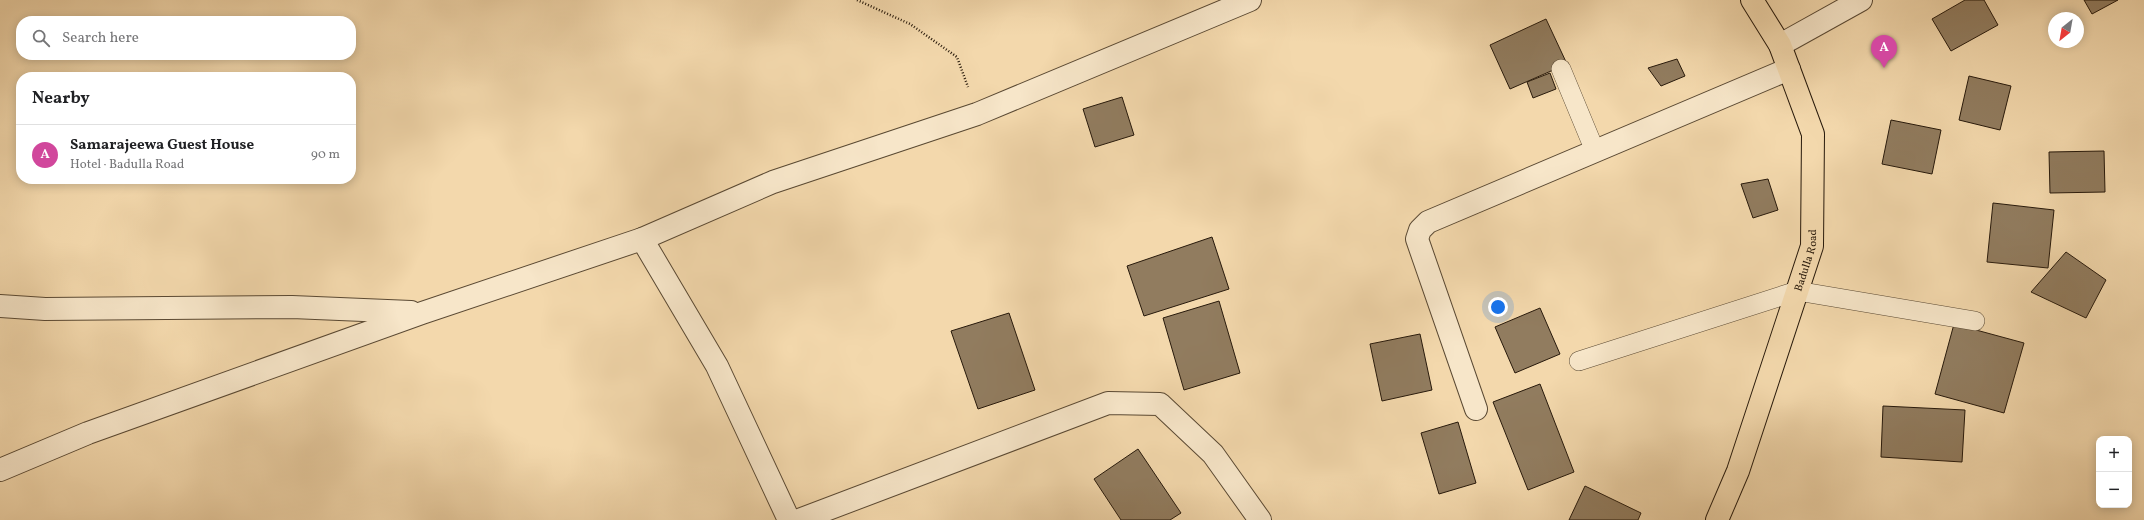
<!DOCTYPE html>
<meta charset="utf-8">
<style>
:root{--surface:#fff;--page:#f6f6f6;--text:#202124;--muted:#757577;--line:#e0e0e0;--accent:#7c3aed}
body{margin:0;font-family:Vollkorn,serif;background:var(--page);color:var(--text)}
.controls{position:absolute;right:12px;bottom:12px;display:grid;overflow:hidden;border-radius:8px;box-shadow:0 2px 10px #0003}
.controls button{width:36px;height:36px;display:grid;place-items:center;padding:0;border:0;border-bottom:1px solid var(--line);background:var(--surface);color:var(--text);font:20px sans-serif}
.compass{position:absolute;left:2048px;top:12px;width:36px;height:36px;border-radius:50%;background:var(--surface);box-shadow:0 2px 10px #0003;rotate:211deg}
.you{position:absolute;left:1498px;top:307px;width:14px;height:14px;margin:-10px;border:3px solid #fff;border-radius:50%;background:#1a73e8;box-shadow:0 0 0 6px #1a73e833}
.badge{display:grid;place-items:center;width:26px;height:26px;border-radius:50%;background:var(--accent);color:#fff;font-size:13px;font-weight:700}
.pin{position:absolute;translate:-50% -33px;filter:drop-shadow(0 1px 2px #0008)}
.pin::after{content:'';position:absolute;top:21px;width:14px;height:12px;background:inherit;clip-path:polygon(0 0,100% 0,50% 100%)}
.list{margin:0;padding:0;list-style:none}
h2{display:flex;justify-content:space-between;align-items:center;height:52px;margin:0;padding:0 16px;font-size:17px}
h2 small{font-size:13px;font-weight:400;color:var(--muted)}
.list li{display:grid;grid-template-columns:26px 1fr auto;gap:12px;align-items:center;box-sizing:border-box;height:60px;padding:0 16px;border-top:1px solid var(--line)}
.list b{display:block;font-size:15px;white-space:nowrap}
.list p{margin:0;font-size:13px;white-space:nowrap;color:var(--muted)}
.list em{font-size:13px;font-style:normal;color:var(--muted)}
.icon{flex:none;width:22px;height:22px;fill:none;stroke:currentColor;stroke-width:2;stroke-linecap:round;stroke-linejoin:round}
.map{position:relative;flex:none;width:2144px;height:520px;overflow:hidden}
.search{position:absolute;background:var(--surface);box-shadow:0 2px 10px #0003;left:16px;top:16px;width:340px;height:44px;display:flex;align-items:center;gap:10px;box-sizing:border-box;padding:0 14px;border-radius:16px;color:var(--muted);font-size:15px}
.panel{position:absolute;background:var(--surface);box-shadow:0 2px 10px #0003;left:16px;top:72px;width:340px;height:112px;border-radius:16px}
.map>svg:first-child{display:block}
</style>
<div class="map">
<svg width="2144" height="520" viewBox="0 0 2144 520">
<rect width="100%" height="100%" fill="#f3d8ac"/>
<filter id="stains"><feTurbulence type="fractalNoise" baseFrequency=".005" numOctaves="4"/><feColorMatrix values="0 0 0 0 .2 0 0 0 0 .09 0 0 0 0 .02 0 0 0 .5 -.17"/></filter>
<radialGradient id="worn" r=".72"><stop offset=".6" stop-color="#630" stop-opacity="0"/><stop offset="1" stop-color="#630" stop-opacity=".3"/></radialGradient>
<g fill="#917c5f" stroke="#27190b">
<polygon points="1965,0 1984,0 1998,25 1951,51 1932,19"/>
<polygon points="2084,0 2118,0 2092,14"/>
<polygon points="1546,19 1567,64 1510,89 1490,45"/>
<polygon points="1677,59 1685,76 1661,86 1648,68"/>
<polygon points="1550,73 1556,89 1533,98 1527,82"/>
<polygon points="1969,76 2011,86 2000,130 1959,120"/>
<polygon points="1122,97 1134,135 1095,147 1083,109"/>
<polygon points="1891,120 1941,130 1932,174 1882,164"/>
<polygon points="2104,151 2105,192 2050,193 2049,152"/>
<polygon points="1768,179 1778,210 1753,218 1741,184"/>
<polygon points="1993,203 2054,210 2048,268 1987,262"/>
<polygon points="1212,237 1229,289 1144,316 1127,266"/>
<polygon points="2066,252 2106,280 2086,318 2031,292"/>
<polygon points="1219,301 1240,373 1184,390 1163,318"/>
<polygon points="1540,308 1560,354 1515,373 1495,327"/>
<polygon points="1009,313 1035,390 978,409 951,331"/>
<polygon points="1954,324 2024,343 2004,413 1935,394"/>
<polygon points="1420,334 1432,390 1382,401 1370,344"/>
<polygon points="1540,384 1574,472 1528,490 1493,402"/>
<polygon points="1883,406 1965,410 1962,462 1881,457"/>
<polygon points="1458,422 1476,483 1439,494 1421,433"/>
<polygon points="1138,449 1181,513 1170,520 1121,520 1094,479"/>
<polygon points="1585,486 1641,513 1638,520 1569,520"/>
</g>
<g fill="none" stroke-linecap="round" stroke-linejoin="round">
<g stroke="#5a4933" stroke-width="20">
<g id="service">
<polyline points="1561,69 1595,151"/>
<polyline points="1579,361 1797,291 1975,321"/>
</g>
</g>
<g stroke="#5a4933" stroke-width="24">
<g id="minor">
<polyline points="1780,45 1861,0"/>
<polyline points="642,239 717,366 789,520"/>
<polyline points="0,306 45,309 292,307 411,312"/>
<polyline points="1476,409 1417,239 1420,230 1428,222 1789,69"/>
<polyline points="0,470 88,433 422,313 642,239 773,182 977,114 1250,0"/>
<polyline points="799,520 1108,403 1160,404 1213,454 1260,520"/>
</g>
</g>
<g stroke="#27190b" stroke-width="24">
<g id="trunk">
<path id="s1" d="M 1717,520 L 1738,471 L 1812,246 L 1813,134 L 1780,45 L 1752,0"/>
</g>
</g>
<polyline stroke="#27190b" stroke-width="2.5" stroke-dasharray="1 2" stroke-linecap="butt" points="857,0 910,24 957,57 968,87"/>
<use href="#service" stroke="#f7e6c9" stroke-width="19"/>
<use href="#minor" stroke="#f7e6c9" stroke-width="22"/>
<use href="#trunk" stroke="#f3d8ac" stroke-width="22"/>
</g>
<g text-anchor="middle" stroke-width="3.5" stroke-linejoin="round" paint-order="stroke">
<g font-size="11" fill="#27190b" stroke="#f7e6c9">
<text dy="4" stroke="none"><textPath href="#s1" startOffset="275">Badulla Road</textPath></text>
</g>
</g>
<rect width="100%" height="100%" filter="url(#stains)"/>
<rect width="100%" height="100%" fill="url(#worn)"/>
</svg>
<div class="controls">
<button>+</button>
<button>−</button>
</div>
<svg class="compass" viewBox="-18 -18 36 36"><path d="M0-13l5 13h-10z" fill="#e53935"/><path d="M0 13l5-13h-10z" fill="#757577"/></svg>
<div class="you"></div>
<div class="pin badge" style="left:1884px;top:68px;background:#d1479c">A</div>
<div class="search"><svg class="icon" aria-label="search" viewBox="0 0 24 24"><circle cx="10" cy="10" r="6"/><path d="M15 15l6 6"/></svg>Search here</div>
<section class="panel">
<h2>Nearby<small></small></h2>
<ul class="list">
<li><span class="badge" style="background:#d1479c">A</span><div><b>Samarajeewa Guest House</b><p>Hotel · Badulla Road</p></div><em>90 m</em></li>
</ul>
</section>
</div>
